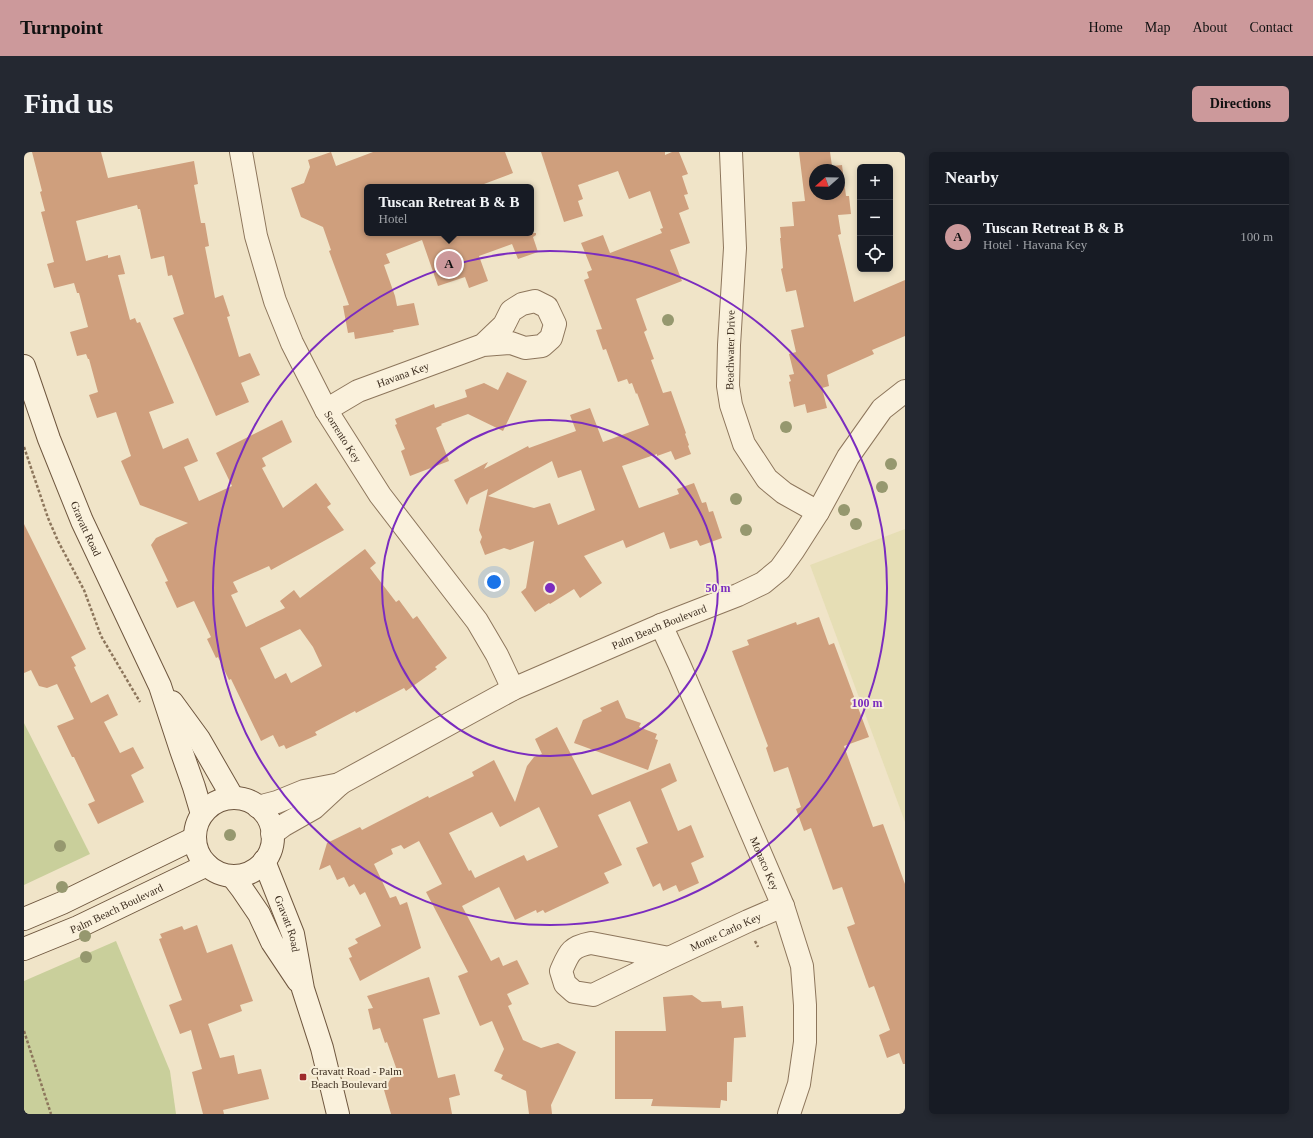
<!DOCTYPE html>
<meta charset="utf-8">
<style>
:root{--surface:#171b24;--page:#242831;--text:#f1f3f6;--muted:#9ea1a6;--line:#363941;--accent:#cc999b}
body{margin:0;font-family:Georgia,serif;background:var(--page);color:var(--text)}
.controls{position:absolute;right:12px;top:12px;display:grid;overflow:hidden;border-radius:6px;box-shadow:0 2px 6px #0003}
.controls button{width:36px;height:36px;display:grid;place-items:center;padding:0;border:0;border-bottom:1px solid var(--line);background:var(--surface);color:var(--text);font:20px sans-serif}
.compass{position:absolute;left:785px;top:12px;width:36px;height:36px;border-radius:50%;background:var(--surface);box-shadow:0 2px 6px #0003;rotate:250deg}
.you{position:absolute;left:470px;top:430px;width:14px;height:14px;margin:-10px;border:3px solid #fff;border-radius:50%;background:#1a73e8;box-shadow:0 0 0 6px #1a73e833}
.badge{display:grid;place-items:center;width:26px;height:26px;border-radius:50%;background:var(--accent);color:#111;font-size:13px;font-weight:700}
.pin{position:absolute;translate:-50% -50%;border:2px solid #fff;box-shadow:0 1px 4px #0006}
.popup{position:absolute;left:340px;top:32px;width:170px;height:52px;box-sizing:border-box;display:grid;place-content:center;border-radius:6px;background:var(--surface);filter:drop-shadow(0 1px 3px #0005);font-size:13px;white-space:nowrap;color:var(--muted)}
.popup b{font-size:15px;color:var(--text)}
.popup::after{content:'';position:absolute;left:50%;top:100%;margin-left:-8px;border:8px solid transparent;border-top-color:var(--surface)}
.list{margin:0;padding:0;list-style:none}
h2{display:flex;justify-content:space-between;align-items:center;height:52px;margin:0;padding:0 16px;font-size:17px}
h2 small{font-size:13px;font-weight:400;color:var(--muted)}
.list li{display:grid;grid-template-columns:26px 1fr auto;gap:12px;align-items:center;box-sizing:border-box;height:64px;padding:0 16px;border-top:1px solid var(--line)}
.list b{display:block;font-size:15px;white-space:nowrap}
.list p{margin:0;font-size:13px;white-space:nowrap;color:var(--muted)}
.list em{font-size:13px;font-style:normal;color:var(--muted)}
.icon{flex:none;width:22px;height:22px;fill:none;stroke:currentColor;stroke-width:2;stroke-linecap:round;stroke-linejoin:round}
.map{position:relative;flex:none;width:881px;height:962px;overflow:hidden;border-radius:6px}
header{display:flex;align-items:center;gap:24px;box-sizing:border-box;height:56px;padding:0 20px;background:var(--accent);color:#111}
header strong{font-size:19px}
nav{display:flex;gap:22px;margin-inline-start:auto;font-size:14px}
.intro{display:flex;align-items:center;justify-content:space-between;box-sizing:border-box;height:96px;padding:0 24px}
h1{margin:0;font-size:28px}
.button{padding:10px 18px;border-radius:6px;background:var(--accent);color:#111;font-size:14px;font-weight:700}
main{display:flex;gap:24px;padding:0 24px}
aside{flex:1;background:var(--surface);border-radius:6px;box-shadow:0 2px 6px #0003}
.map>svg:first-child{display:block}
</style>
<header>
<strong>Turnpoint</strong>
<nav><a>Home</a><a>Map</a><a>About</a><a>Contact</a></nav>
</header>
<div class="intro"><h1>Find us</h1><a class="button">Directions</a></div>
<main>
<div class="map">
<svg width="881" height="962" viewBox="0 0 881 962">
<rect width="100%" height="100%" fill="#f0e4c8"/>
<polygon fill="#e6deb5" points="881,377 881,670 786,413"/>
<g fill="#c9cf9b">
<polygon points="0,571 66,702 0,733"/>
<polygon points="92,789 146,919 152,962 0,962 0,829"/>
</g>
<g fill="#cf9f7d" fill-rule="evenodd">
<path d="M 8,0 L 77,0 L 84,26 L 170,9 L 174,32 L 170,33 L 177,71 L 181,71 L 185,94 L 181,95 L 191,146 L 199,143 L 206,164 L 203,165 L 215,205 L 226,201 L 236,223 L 217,231 L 225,250 L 192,264 L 149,166 L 160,162 L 148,123 L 144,124 L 140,104 L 127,107 L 116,57 L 114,57 L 113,53 L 52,69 L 62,109 L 84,103 L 84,106 L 96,103 L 101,122 L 94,123 L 106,168 L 111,166 L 113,171 L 116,170 L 150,251 L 125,260 L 139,297 L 164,286 L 174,309 L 160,315 L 175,349 L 208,334 L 192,301 L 258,268 L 268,290 L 238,306 L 242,314 L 238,316 L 259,356 L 292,331 L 307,352 L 303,355 L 320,378 L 247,418 L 245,414 L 209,430 L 214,440 L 207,443 L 222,475 L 261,456 L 256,449 L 270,438 L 276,446 L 341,397 L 352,411 L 346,416 L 372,450 L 375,448 L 389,467 L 393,464 L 423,506 L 411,515 L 413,517 L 382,539 L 380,536 L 332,561 L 331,559 L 291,580 L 293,583 L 262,597 L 260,593 L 255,595 L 249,583 L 237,589 L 207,527 L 205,528 L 194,505 L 192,506 L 183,487 L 187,485 L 170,449 L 153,456 L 141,430 L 144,429 L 127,393 L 132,386 L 164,371 L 116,353 L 97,309 L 107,304 L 92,260 L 73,266 L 65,243 L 74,240 L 65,207 L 64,207 L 62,202 L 53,204 L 46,180 L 64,175 L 55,141 L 53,141 L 50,131 L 30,136 L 23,112 L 30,110 L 17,60 L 21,59 L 16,40 L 18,39 ZM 276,477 L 289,495 L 298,514 L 267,531 L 262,521 L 251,527 L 236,496 Z"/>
<polygon points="307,0 312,14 349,0 481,0 489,21 452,35 343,35 343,81 512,81 512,83 509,85 514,100 494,107 488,92 455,104 464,129 445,136 441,125 414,134 398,88 362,102 366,111 360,113 371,144 373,154 390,151 395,173 369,178 370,180 331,187 330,180 324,181 319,154 325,153 305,99 307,98 299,75 277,65 267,36 280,31 286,15 284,8"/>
<path d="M 517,0 L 641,0 L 641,3 L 648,0 L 655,0 L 664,22 L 658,24 L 664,42 L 660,43 L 665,57 L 655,61 L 666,91 L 646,98 L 658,129 L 612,147 L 623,178 L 620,180 L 630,207 L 627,208 L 639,241 L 647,239 L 662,281 L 661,282 L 665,293 L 664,294 L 667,302 L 651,308 L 647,299 L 633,304 L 633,302 L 598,314 L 615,356 L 655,342 L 653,337 L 670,331 L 678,351 L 682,350 L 685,360 L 689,359 L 698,386 L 676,394 L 673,388 L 646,397 L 640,380 L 602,396 L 599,388 L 560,404 L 578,431 L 556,446 L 550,437 L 526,452 L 525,451 L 511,460 L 497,440 L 502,436 L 510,389 L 486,398 L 480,396 L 461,403 L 456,390 L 458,385 L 455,378 L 464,337 L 446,346 L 443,353 L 430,328 L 464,310 L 460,317 L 504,294 L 505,296 L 552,279 L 546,263 L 566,256 L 579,290 L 625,273 L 613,241 L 612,242 L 608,231 L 605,232 L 603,227 L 594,230 L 582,197 L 579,198 L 572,178 L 578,177 L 560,128 L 565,126 L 563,120 L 568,118 L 557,91 L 579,83 L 586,101 L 638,81 L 636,77 L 639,76 L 626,39 L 605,47 L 594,19 L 554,33 L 559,47 L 554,49 L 559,64 L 540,70 ZM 528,309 L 534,326 L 557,318 L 571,358 L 534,373 L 526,351 L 510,356 L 464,344 Z"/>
<path d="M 775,0 L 806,0 L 808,14 L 818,13 L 822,44 L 825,44 L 827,62 L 814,63 L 817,82 L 814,83 L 830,150 L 881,128 L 881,184 L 848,198 L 850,202 L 803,223 L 805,234 L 798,236 L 803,256 L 783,261 L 781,252 L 770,255 L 765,230 L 767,229 L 765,223 L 770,222 L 765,202 L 772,200 L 767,178 L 780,175 L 772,138 L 762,140 L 757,117 L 759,116 L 756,86 L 757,86 L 756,75 L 770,74 L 768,50 L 781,49 ZM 791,18 L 815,18 L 815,42 L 791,42 Z"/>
<polygon points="483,220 503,229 479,279 444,262 417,272 418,273 412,276 425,309 386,324 377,299 381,297 371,273 373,272 371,267 410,252 411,256 443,245 441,238 460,231 474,238"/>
<polygon points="0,372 62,497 47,505 52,514 50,515 67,551 84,542 94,563 80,570 96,601 109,595 120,616 107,623 120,650 74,672 64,652 71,649 50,605 48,605 33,574 50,567 33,532 23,536 15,534 7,518 0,521"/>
<polygon points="795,465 805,493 810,491 845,585 820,594 849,675 859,672 881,732 881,912 879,912 875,901 863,906 855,883 866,878 850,834 845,836 823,775 831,772 818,735 809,738 787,676 780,679 772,657 777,655 764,615 750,620 742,596 744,594 708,499 725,493 723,488 772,470 773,473"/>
<polygon points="594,548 602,566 617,571 615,575 633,582 631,587 634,588 624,618 550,591 559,568 578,559 576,556"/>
<path d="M 533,575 L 568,643 L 646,611 L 653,629 L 637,637 L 654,679 L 667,673 L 680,705 L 667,711 L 675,731 L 655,740 L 652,733 L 639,739 L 636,731 L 629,735 L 612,696 L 624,691 L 606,649 L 574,663 L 598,713 L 580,721 L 585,731 L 521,761 L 519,758 L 513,761 L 512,758 L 491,768 L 475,735 L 438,754 L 467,809 L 475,805 L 479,814 L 493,808 L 505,832 L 483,842 L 488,852 L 484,854 L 499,888 L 517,896 L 534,891 L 552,900 L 527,953 L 528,962 L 505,962 L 502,939 L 477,927 L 479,923 L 470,919 L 480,897 L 468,869 L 456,874 L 434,824 L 444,820 L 402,740 L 418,732 L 395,689 L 380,697 L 377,693 L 367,697 L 369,702 L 350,712 L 366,746 L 372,744 L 376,753 L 383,750 L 397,796 L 336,829 L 325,806 L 328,805 L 324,796 L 334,791 L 331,787 L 357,774 L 341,740 L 336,743 L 330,732 L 325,735 L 320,725 L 313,728 L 306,713 L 295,718 L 303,691 L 336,675 L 338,678 L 404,644 L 405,646 L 450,624 L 448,620 L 470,608 L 491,650 L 503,614 L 510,605 L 518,602 L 511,587 ZM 515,655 L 534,695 L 503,709 L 500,703 L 451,726 L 447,718 L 445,719 L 425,681 L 468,660 L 476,675 Z"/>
<polygon points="173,773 183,801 208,792 229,849 216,853 218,859 184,872 196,906 210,903 214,922 237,917 245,947 199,958 200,962 179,962 168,920 178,917 167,878 156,882 145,853 158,848 135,787 138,786 136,782 158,774 160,778"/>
<polygon points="405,825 416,862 399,867 414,926 431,922 436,943 425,946 428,962 367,962 360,938 367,926 375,924 363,890 361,891 356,876 349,878 344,857 349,856 343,844"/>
<polygon points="668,843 678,850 697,849 698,856 719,854 722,885 710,886 708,930 703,930 703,949 697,948 696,956 627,954 629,947 591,947 591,879 642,879 639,845"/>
</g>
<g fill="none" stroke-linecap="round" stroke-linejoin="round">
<g stroke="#8d765c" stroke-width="24">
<g id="street">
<path id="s1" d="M 217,0 L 232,84 L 251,149 L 268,191 L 302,258 L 356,343 L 453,469 L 473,503 L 489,537"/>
<polyline points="707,0 711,96 705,193 704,234 707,253 720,292 743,327 760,341 794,360"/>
<path id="s2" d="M 302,258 L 334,239 L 459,193 L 487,191 L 501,196 L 518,194 L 527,186 L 531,172 L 523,155 L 511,149 L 498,152 L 487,159 L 480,173 L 459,193"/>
<path id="s3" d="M 637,473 L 655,512 L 759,754 L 778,814 L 781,853 L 781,890 L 775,932 L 765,962"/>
<polyline points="234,655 253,650 280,639 316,632"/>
<path id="s4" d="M 248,682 L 260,673 L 290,656 L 317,631 L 489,537 L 637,473 L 714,443 L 739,431 L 756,417 L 769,399 L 794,360 L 824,305 L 858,257 L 881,239"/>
<path id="s5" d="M 645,806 L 567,791 C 546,795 545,801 537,819 L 541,832 L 550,840 L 569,843 L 645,806 L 724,769 L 759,754"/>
</g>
</g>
<g stroke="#6f573f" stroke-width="24">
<g id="secondary">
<path id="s6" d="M 0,214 L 25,287 L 58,369 L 136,534 L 157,598 L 170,635 L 178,662"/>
<polyline points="148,550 175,587 209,646"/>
<circle cx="210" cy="685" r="39"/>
<path id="s7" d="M 240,709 L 269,782 L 279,837 L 298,896 L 314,962"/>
<polyline points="208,724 218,737 235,762 248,790 274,829"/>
<polyline points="0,767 38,751 171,686"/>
<path id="s8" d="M 0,797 L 54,775 L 183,713"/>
</g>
</g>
<g stroke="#8d765c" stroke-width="2.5" stroke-dasharray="3 2" stroke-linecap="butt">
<polyline points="0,295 24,366 34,389 60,438 77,484 116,550"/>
<polyline points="731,789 734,795"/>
<polyline points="0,879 27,962"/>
</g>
<use href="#street" stroke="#faf1dc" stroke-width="22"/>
<use href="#secondary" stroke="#faf1dc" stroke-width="22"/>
</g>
<g fill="#96986f">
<circle cx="644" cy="168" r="6"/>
<circle cx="762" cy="275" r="6"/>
<circle cx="867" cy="312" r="6"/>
<circle cx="858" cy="335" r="6"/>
<circle cx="712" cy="347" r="6"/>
<circle cx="820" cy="358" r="6"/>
<circle cx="832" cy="372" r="6"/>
<circle cx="722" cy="378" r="6"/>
<circle cx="206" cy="683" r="6"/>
<circle cx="36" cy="694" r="6"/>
<circle cx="38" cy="735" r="6"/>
<circle cx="61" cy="784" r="6"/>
<circle cx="62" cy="805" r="6"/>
</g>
<g fill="none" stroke="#7b2cbf" stroke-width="2">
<circle cx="526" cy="436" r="168"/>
<circle cx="526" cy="436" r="337"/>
</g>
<rect fill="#9e2a2b" stroke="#f7eed8" stroke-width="1.5" x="275" y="921" width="8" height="8" rx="2"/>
<g text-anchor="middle" stroke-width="4" stroke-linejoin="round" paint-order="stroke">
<g font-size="11" fill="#3d2e20" stroke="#f7eed8">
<text transform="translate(706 198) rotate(-89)" y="4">Beachwater Drive</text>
<text dy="4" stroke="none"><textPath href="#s2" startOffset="85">Havana Key</textPath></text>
<text dy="4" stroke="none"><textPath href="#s1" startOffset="305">Sorrento Key</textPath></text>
<text dy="4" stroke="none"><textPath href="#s6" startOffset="174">Gravatt Road</textPath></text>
<text dy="4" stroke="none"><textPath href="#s4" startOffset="441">Palm Beach Boulevard</textPath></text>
<text dy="4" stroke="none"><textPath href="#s3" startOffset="260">Monaco Key</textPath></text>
<text dy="4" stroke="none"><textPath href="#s8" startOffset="101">Palm Beach Boulevard</textPath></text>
<text dy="4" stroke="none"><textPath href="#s7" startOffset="67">Gravatt Road</textPath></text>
<text dy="4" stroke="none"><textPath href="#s5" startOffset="315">Monte Carlo Key</textPath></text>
</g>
<g font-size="11" fill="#3d2e20" stroke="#f7eed8" text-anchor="start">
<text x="287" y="923">Gravatt Road - Palm<tspan x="287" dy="13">Beach Boulevard</tspan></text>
</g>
</g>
<circle cx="526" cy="436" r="6" fill="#7b2cbf" stroke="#f7eed8" stroke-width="2"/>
<g font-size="12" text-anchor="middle" font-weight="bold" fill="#7b2cbf" stroke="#f7eed8" stroke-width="4" stroke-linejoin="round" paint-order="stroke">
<text x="694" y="440">50 m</text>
<text x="843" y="555">100 m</text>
</g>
</svg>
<div class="controls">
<button>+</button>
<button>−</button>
<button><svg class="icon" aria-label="locate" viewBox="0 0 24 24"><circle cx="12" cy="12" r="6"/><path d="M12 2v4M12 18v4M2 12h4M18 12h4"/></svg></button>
</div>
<svg class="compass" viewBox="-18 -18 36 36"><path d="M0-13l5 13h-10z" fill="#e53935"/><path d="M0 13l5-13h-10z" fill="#9ea1a6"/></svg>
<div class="you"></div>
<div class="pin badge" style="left:425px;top:112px">A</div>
<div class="popup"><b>Tuscan Retreat B &amp; B</b>Hotel</div>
</div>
<aside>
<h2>Nearby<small></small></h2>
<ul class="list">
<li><span class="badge">A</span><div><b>Tuscan Retreat B &amp; B</b><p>Hotel · Havana Key</p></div><em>100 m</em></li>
</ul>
</aside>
</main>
